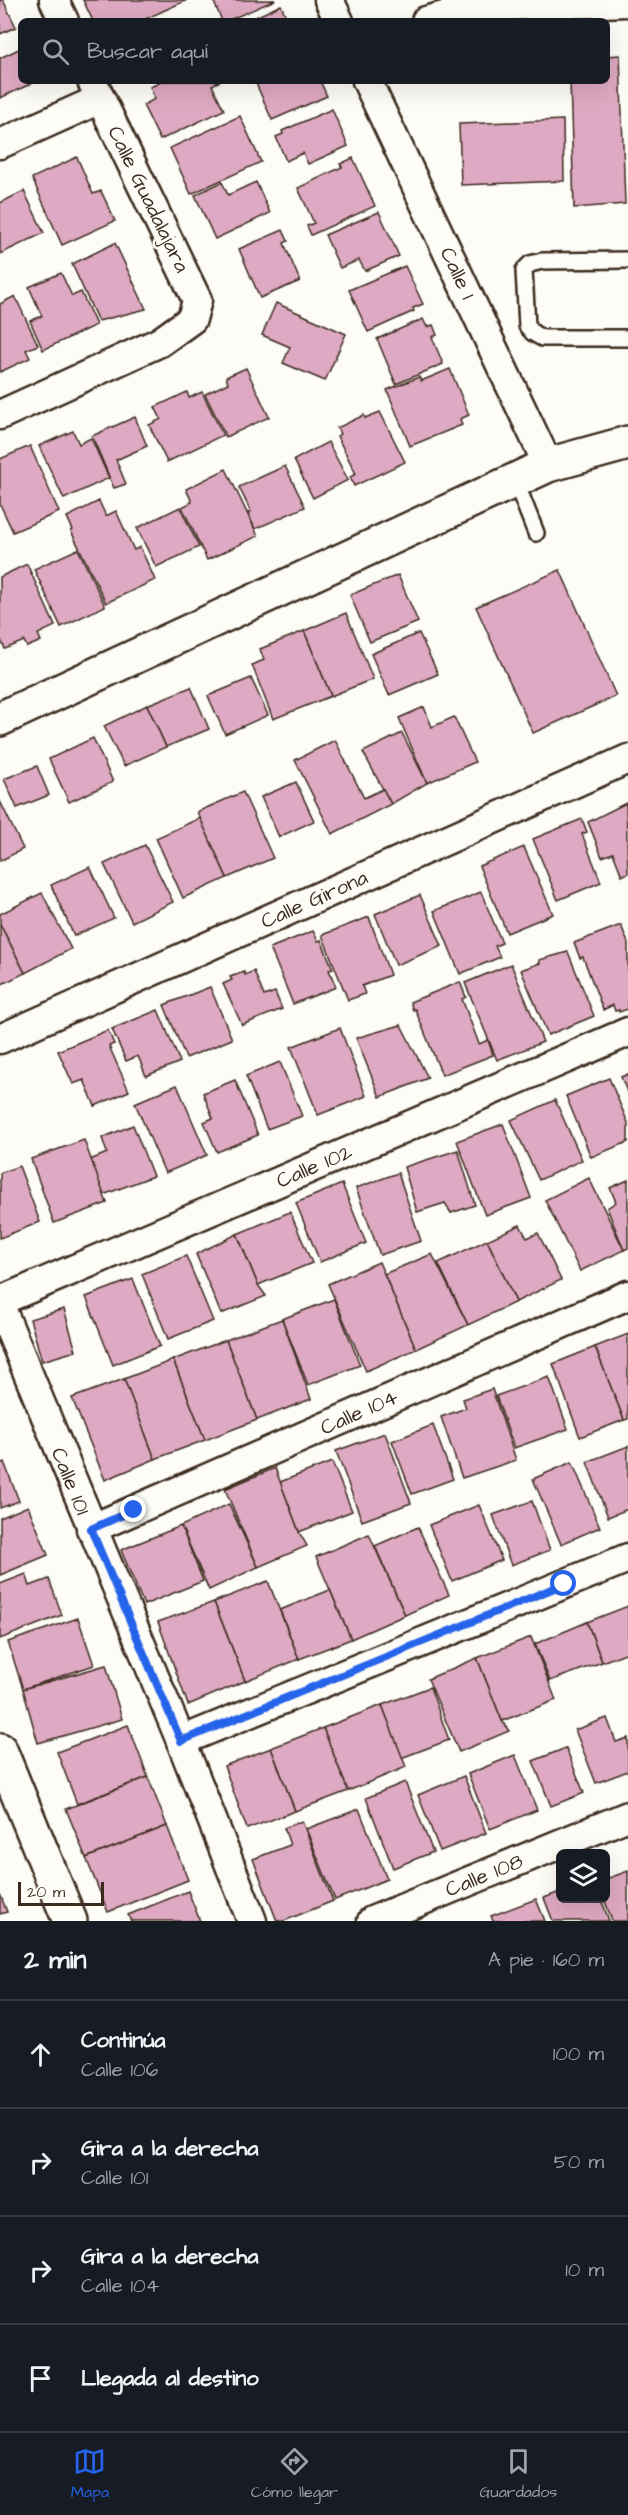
<!DOCTYPE html>
<html lang="es">
<meta charset="utf-8">
<style>
:root{--surface:#171b24;--page:#242831;--text:#f1f3f6;--muted:#9ea1a6;--line:#363941;--accent:#2563eb}
body{margin:0;font-family:"Architects Daughter",sans-serif;background:var(--page);color:var(--text)}
.controls{position:absolute;right:18px;bottom:18px;display:grid;overflow:hidden;border-radius:9px;box-shadow:0 6px 24px #0002}
.controls button{width:54px;height:54px;display:grid;place-items:center;padding:0;border:0;border-bottom:2px solid var(--line);background:var(--surface);color:var(--text);font:30px sans-serif}
.scale{position:absolute;left:18px;bottom:15px;width:86px;box-sizing:border-box;padding-left:6px;border:3px solid #3b2a1e;border-top:0;font-size:16px;line-height:21px;white-space:nowrap;color:#3b2a1e;-webkit-text-stroke:4px #fdfcf7;paint-order:stroke}
.stop{position:absolute;width:18px;height:18px;margin:-14px;border:4px solid #2563eb;border-radius:50%;background:#fff}
.stop.end{background:#2563eb;border-color:#fff;box-shadow:0 2px 6px #0008}
.list{margin:0;padding:0;list-style:none}
h2{display:flex;justify-content:space-between;align-items:center;height:78px;margin:0;padding:0 24px;font-size:26px}
h2 small{font-size:20px;font-weight:400;color:var(--muted)}
.list li{display:grid;grid-template-columns:39px 1fr auto;gap:18px;align-items:center;box-sizing:border-box;height:108px;padding:0 24px;border-top:2px solid var(--line)}
.list b{display:block;font-size:22px;white-space:nowrap}
.list p{margin:0;font-size:20px;white-space:nowrap;color:var(--muted)}
.list em{font-size:20px;font-style:normal;color:var(--muted)}
.icon{flex:none;width:33px;height:33px;fill:none;stroke:currentColor;stroke-width:2;stroke-linecap:round;stroke-linejoin:round}
.map{position:relative;flex:none;width:628px;height:1921px;overflow:hidden}
.search{position:absolute;background:var(--surface);box-shadow:0 6px 24px #0002;left:18px;right:18px;top:18px;height:66px;display:flex;align-items:center;gap:15px;box-sizing:border-box;padding:0 21px;border-radius:9px;color:var(--muted);font-size:22px}
.sheet{height:510px;background:var(--surface)}
nav{display:flex;justify-content:space-around;align-items:center;box-sizing:border-box;height:84px;border-top:2px solid var(--line);background:var(--surface);font-size:16px;color:var(--muted)}
nav a{display:grid;justify-items:center;gap:3px}
nav .on{color:var(--accent)}
.map>svg:first-child{display:block}
</style>
<div class="map">
<svg width="628" height="1921" viewBox="0 0 628 1921">
<rect width="100%" height="100%" fill="#fdfcf7"/>
<filter id="ink" filterUnits="userSpaceOnUse"><feTurbulence type="fractalNoise" baseFrequency=".0167" numOctaves="2"/><feDisplacementMap in="SourceGraphic" scale="12" xChannelSelector="R" yChannelSelector="G"/><feConvolveMatrix kernelMatrix="1 2 1 2 8 2 1 2 1" color-interpolation-filters="sRGB"/></filter>
<g filter="url(#ink)">
<g fill="#dea9c2" stroke="#3b2a1e" stroke-width="1.5">
<polygon points="0,0 3,0 16,27 0,34"/>
<polygon points="83,0 187,0 141,21 93,21"/>
<polygon points="213,0 275,0 227,21 222,21"/>
<polygon points="281,5 288,21 247,21"/>
<polygon points="21,48 21,81 37,81 0,98 0,58"/>
<polygon points="620,55 625,204 574,208 570,81 607,81 607,56"/>
<polygon points="164,81 220,81 212,85 224,110 160,140 143,105 155,99 150,87"/>
<polygon points="255,81 320,81 327,96 272,120"/>
<polygon points="332,109 348,146 308,164 303,153 286,161 276,137 283,134 282,131"/>
<polygon points="240,116 261,162 191,194 170,148"/>
<polygon points="563,120 564,181 461,185 459,124"/>
<polygon points="77,157 93,194 101,191 115,221 62,245 32,178"/>
<polygon points="353,158 375,206 311,235 307,226 314,223 298,188 342,167 340,164"/>
<polygon points="222,182 228,195 256,182 270,213 215,239 195,195"/>
<polygon points="24,191 44,233 0,254 0,203"/>
<polygon points="379,212 399,256 365,271 359,260 340,268 325,235"/>
<polygon points="283,230 288,241 284,243 300,281 260,298 239,249"/>
<polygon points="115,243 146,309 98,321 72,264"/>
<polygon points="405,266 423,304 413,308 414,311 368,332 349,290"/>
<polygon points="61,273 72,296 81,292 96,325 43,350 30,321 42,316 29,287"/>
<polygon points="15,296 38,345 26,350 30,358 0,372 0,304"/>
<polygon points="276,303 346,334 325,381 283,363 290,347 262,335"/>
<polygon points="423,319 427,327 433,325 437,335 432,337 443,364 396,384 377,339"/>
<polygon points="246,368 269,417 226,437 205,394 228,383 226,377"/>
<polygon points="450,369 469,415 460,419 462,425 410,446 387,390 419,377 421,381"/>
<polygon points="187,392 189,398 202,392 223,435 167,462 149,425 161,419 155,407"/>
<polygon points="380,412 405,462 354,486 350,477 356,474 337,436 340,434 337,428 364,415 365,418"/>
<polygon points="135,417 147,446 116,460 126,484 114,488 92,436"/>
<polygon points="73,431 79,444 91,438 109,478 64,499 39,446"/>
<polygon points="328,442 348,480 313,498 294,460"/>
<polygon points="30,446 59,512 13,532 0,504 0,459"/>
<polygon points="285,466 305,507 255,529 248,513 251,512 239,487"/>
<polygon points="226,469 258,536 207,560 182,507 192,502 186,489"/>
<polygon points="99,501 106,516 116,511 134,550 140,547 155,580 106,603 71,531 73,530 67,517"/>
<polygon points="180,507 199,547 156,567 137,528"/>
<polygon points="78,549 105,606 61,627 34,569"/>
<polygon points="27,564 55,626 38,634 41,641 27,647 24,641 5,649 0,638 0,577"/>
<polygon points="560,570 616,696 533,733 476,607"/>
<polygon points="398,575 418,622 370,642 350,595"/>
<polygon points="346,613 373,679 331,696 304,631"/>
<polygon points="304,631 331,696 273,719 252,665 264,660 260,649"/>
<polygon points="419,633 438,674 389,695 371,654"/>
<polygon points="251,678 268,715 225,734 208,696"/>
<polygon points="191,687 209,729 166,747 147,705"/>
<polygon points="147,705 166,747 124,766 104,726"/>
<polygon points="424,707 432,727 454,717 475,762 427,783 399,718"/>
<polygon points="402,733 427,783 391,804 363,752"/>
<polygon points="93,738 113,782 69,802 49,759"/>
<polygon points="335,740 364,798 383,789 391,804 332,834 295,760"/>
<polygon points="37,766 49,795 17,808 4,779"/>
<polygon points="296,782 314,821 279,837 261,797"/>
<polygon points="243,792 273,858 227,878 197,812"/>
<polygon points="0,801 23,849 0,861"/>
<polygon points="626,803 628,873 622,876 613,853 602,857 588,822"/>
<polygon points="200,818 227,878 183,898 156,838"/>
<polygon points="582,819 587,832 582,834 601,882 558,900 533,839"/>
<polygon points="145,845 173,902 132,922 104,864"/>
<polygon points="524,847 553,914 507,933 479,866"/>
<polygon points="90,867 114,918 74,936 51,885"/>
<polygon points="481,892 502,943 495,946 500,957 460,974 434,911"/>
<polygon points="42,893 71,949 25,973 0,924 0,914"/>
<polygon points="420,895 442,946 396,965 375,914"/>
<polygon points="369,917 390,975 362,986 365,994 348,1000 322,935"/>
<polygon points="0,924 25,973 0,985"/>
<polygon points="621,925 628,943 628,1009 619,1012 619,1010 615,1011 613,1005 603,1010 583,957 580,958 574,943"/>
<polygon points="313,931 318,941 321,940 333,969 329,970 336,987 293,1004 270,948"/>
<polygon points="568,952 594,1016 548,1035 521,970 540,963 539,960"/>
<polygon points="511,964 543,1042 497,1060 465,983"/>
<polygon points="254,971 264,996 275,992 282,1009 242,1025 223,984 232,980 230,977 244,972 245,975"/>
<polygon points="460,982 466,997 462,999 479,1044 488,1040 493,1055 442,1075 415,1009 413,1010 410,1002"/>
<polygon points="210,987 232,1039 186,1058 164,1005"/>
<polygon points="158,1010 180,1062 146,1076 138,1056 126,1061 112,1029"/>
<polygon points="401,1025 428,1078 380,1097 356,1038"/>
<polygon points="340,1028 366,1096 318,1115 291,1047"/>
<polygon points="108,1030 114,1044 109,1046 129,1091 95,1106 84,1080 73,1084 58,1051"/>
<polygon points="280,1062 302,1116 267,1129 246,1076"/>
<polygon points="628,1074 628,1094 621,1077"/>
<polygon points="609,1078 628,1123 628,1142 591,1157 566,1096"/>
<polygon points="235,1080 258,1135 217,1152 204,1122 213,1118 203,1093"/>
<polygon points="177,1085 207,1155 165,1173 135,1103"/>
<polygon points="555,1100 582,1160 539,1180 511,1120"/>
<polygon points="503,1124 531,1198 485,1215 457,1141"/>
<polygon points="133,1125 153,1176 103,1195 90,1160 107,1153 102,1138"/>
<polygon points="84,1140 107,1203 54,1223 31,1159"/>
<polygon points="458,1150 475,1205 451,1213 445,1203 417,1212 404,1167"/>
<polygon points="19,1166 40,1222 0,1238 0,1173"/>
<polygon points="398,1173 421,1241 380,1255 356,1188"/>
<polygon points="589,1178 624,1250 580,1271 545,1200"/>
<polygon points="628,1180 628,1248 624,1250 607,1208 616,1202 610,1188"/>
<polygon points="342,1184 366,1243 320,1262 296,1203"/>
<polygon points="290,1212 312,1263 258,1285 237,1234"/>
<polygon points="520,1225 527,1238 538,1233 561,1280 516,1302 487,1240"/>
<polygon points="237,1234 258,1285 266,1296 221,1314 196,1254"/>
<polygon points="487,1240 516,1302 468,1325 438,1263"/>
<polygon points="432,1254 468,1325 416,1349 384,1274"/>
<polygon points="186,1256 213,1321 168,1339 142,1274"/>
<polygon points="379,1262 416,1349 366,1371 328,1284"/>
<polygon points="133,1279 160,1346 113,1365 86,1297"/>
<polygon points="334,1299 360,1365 308,1385 282,1319"/>
<polygon points="64,1309 76,1351 42,1361 30,1319"/>
<polygon points="282,1319 311,1399 257,1420 226,1340"/>
<polygon points="628,1334 628,1419 624,1420 595,1347"/>
<polygon points="226,1340 257,1420 205,1440 173,1360"/>
<polygon points="595,1347 624,1420 580,1437 553,1364"/>
<polygon points="173,1360 205,1440 155,1459 124,1379"/>
<polygon points="549,1377 568,1429 514,1448 496,1396"/>
<polygon points="124,1379 155,1459 105,1480 72,1398"/>
<polygon points="492,1389 516,1460 462,1478 441,1417 466,1408 463,1399"/>
<polygon points="433,1425 453,1479 412,1494 392,1441"/>
<polygon points="385,1433 411,1503 362,1521 336,1451"/>
<polygon points="628,1446 628,1509 608,1517 587,1462"/>
<polygon points="4,1462 19,1501 0,1508 0,1464"/>
<polygon points="332,1462 352,1511 299,1532 280,1482"/>
<polygon points="572,1462 600,1527 561,1544 533,1479"/>
<polygon points="275,1468 299,1532 307,1546 258,1567 225,1489"/>
<polygon points="532,1501 550,1550 511,1565 493,1515"/>
<polygon points="229,1504 258,1567 209,1590 181,1526"/>
<polygon points="479,1505 502,1560 452,1581 429,1525"/>
<polygon points="28,1506 48,1555 0,1575 0,1518"/>
<polygon points="181,1526 203,1581 144,1605 121,1550"/>
<polygon points="418,1527 449,1595 405,1615 375,1546"/>
<polygon points="369,1534 405,1615 351,1639 316,1557"/>
<polygon points="26,1574 30,1586 49,1579 62,1615 0,1639 0,1584"/>
<polygon points="268,1581 299,1659 245,1681 214,1602"/>
<polygon points="330,1590 351,1639 299,1659 280,1610"/>
<polygon points="214,1602 245,1681 188,1705 158,1622"/>
<polygon points="628,1606 628,1652 602,1662 587,1622"/>
<polygon points="78,1618 94,1665 23,1689 8,1642"/>
<polygon points="587,1622 602,1662 550,1681 535,1644"/>
<polygon points="531,1637 556,1700 502,1721 477,1658"/>
<polygon points="477,1658 502,1721 509,1731 459,1752 428,1679"/>
<polygon points="106,1665 122,1719 38,1743 23,1689"/>
<polygon points="430,1687 449,1740 401,1758 382,1705"/>
<polygon points="382,1705 406,1767 348,1791 323,1728"/>
<polygon points="607,1718 616,1742 628,1738 628,1771 596,1783 575,1730"/>
<polygon points="128,1725 148,1777 77,1804 57,1752"/>
<polygon points="323,1728 348,1791 295,1811 271,1748"/>
<polygon points="271,1748 295,1811 247,1829 224,1766"/>
<polygon points="566,1748 584,1793 551,1806 533,1761"/>
<polygon points="515,1755 537,1810 490,1829 468,1774"/>
<polygon points="464,1776 486,1833 440,1851 418,1795"/>
<polygon points="148,1777 167,1826 86,1858 66,1809"/>
<polygon points="405,1782 433,1852 393,1868 366,1798"/>
<polygon points="359,1809 387,1879 335,1900 306,1829"/>
<polygon points="302,1821 333,1901 284,1921 277,1921 253,1859 290,1845 284,1828"/>
<polygon points="167,1826 188,1880 108,1912 86,1858"/>
<polygon points="628,1871 628,1921 612,1921 604,1898 606,1898 606,1879"/>
<polygon points="188,1891 200,1921 131,1921 128,1915"/>
<polygon points="560,1892 560,1898 601,1898 609,1921 553,1921 544,1898"/>
<polygon points="0,1894 7,1912 0,1914"/>
<polygon points="536,1899 545,1921 493,1921 491,1916"/>
</g>
<g fill="none" stroke-linecap="round" stroke-linejoin="round">
<g stroke="#3b2a1e" stroke-width="20">
<g id="service">
<polyline points="628,260 542,261 530,264 524,270 527,326 533,333 542,338 628,338"/>
<polyline points="515,480 536,533"/>
</g>
</g>
<g stroke="#3b2a1e" stroke-width="33">
<g id="minor">
<polyline points="54,0 64,21"/>
<polyline points="329,0 339,21"/>
<path d="M 426,21 C 491,1 561,5 628,2"/>
<polyline points="367,81 548,465"/>
<polyline points="0,144 100,99"/>
<polyline points="0,415 160,342 192,319 197,300 92,81"/>
<polyline points="0,1039 628,759"/>
<polyline points="0,1301 628,1032"/>
<polyline points="0,1306 181,1741 252,1921"/>
<polyline points="91,1529 628,1295"/>
<polyline points="181,1741 628,1558"/>
<polyline points="372,1921 628,1816"/>
</g>
</g>
<g stroke="#3b2a1e" stroke-width="38">
<g id="tertiary">
<polyline points="0,719 548,465 628,443"/>
<polyline points="0,1750 70,1921"/>
</g>
</g>
<use href="#service" stroke="#fdfcf7" stroke-width="15"/>
<use href="#minor" stroke="#fdfcf7" stroke-width="28"/>
<use href="#tertiary" stroke="#fdfcf7" stroke-width="33"/>
</g>
</g>
<g fill="none" stroke-linecap="round" stroke-linejoin="round" filter="url(#ink)">
<polyline stroke="#2563eb" stroke-width="8" points="134,1510 91,1529 181,1741 564,1584"/>
</g>
<g text-anchor="middle" stroke-width="5" stroke-linejoin="round" paint-order="stroke">
<g font-size="21" fill="#3b2a1e" stroke="#fdfcf7">
<text transform="translate(149 199) rotate(64)" y="7">Calle Guadalajara</text>
<text transform="translate(458 273) rotate(65)" y="7">Calle 1</text>
<text transform="translate(314 899) rotate(-24)" y="7">Calle Girona</text>
<text transform="translate(314 1166) rotate(-23)" y="7">Calle 102</text>
<text transform="translate(359 1412) rotate(-24)" y="7">Calle 104</text>
<text transform="translate(71 1481) rotate(68)" y="7">Calle 101</text>
<text transform="translate(484 1875) rotate(-22)" y="7">Calle 108</text>
</g>
</g>
</svg>
<div class="controls">
<button><svg class="icon" aria-label="layers" viewBox="0 0 24 24"><path d="M12 4l9 5-9 5-9-5zM3 14l9 5 9-5"/></svg></button>
</div>
<div class="scale">20 m</div>
<div class="stop" style="left:564px;top:1584px"></div>
<div class="stop end" style="left:134px;top:1510px"></div>
<div class="search"><svg class="icon" aria-label="search" viewBox="0 0 24 24"><circle cx="10" cy="10" r="6"/><path d="M15 15l6 6"/></svg>Buscar aquí</div>
</div>
<section class="sheet">
<h2>2 min<small>A pie · 160 m</small></h2>
<ul class="list">
<li><svg class="icon" aria-label="ahead" viewBox="0 0 24 24"><path d="M12 20V5M6 11l6-6 6 6"/></svg><div><b>Continúa</b><p>Calle 106</p></div><em>100 m</em></li>
<li><svg class="icon" aria-label="right" viewBox="0 0 24 24"><path d="M7 20v-9h11M14 6l5 5-5 5"/></svg><div><b>Gira a la derecha</b><p>Calle 101</p></div><em>50 m</em></li>
<li><svg class="icon" aria-label="right" viewBox="0 0 24 24"><path d="M7 20v-9h11M14 6l5 5-5 5"/></svg><div><b>Gira a la derecha</b><p>Calle 104</p></div><em>10 m</em></li>
<li><svg class="icon" aria-label="arrive" viewBox="0 0 24 24"><path d="M6 21V4h12l-3 4 3 4H6"/></svg><div><b>Llegada al destino</b></div></li>
</ul>
</section>
<nav>
<a class="on"><svg class="icon" aria-label="map" viewBox="0 0 24 24"><path d="M3 6l6-2 6 2 6-2v14l-6 2-6-2-6 2zM9 4v14M15 6v14"/></svg>Mapa</a>
<a><svg class="icon" aria-label="directions" viewBox="0 0 24 24"><path d="M12 3l9 9-9 9-9-9zM9 14v-3h6M13 9l2 2-2 2"/></svg>Cómo llegar</a>
<a><svg class="icon" aria-label="saved" viewBox="0 0 24 24"><path d="M7 4h10v16l-5-4-5 4z"/></svg>Guardados</a>
</nav>
